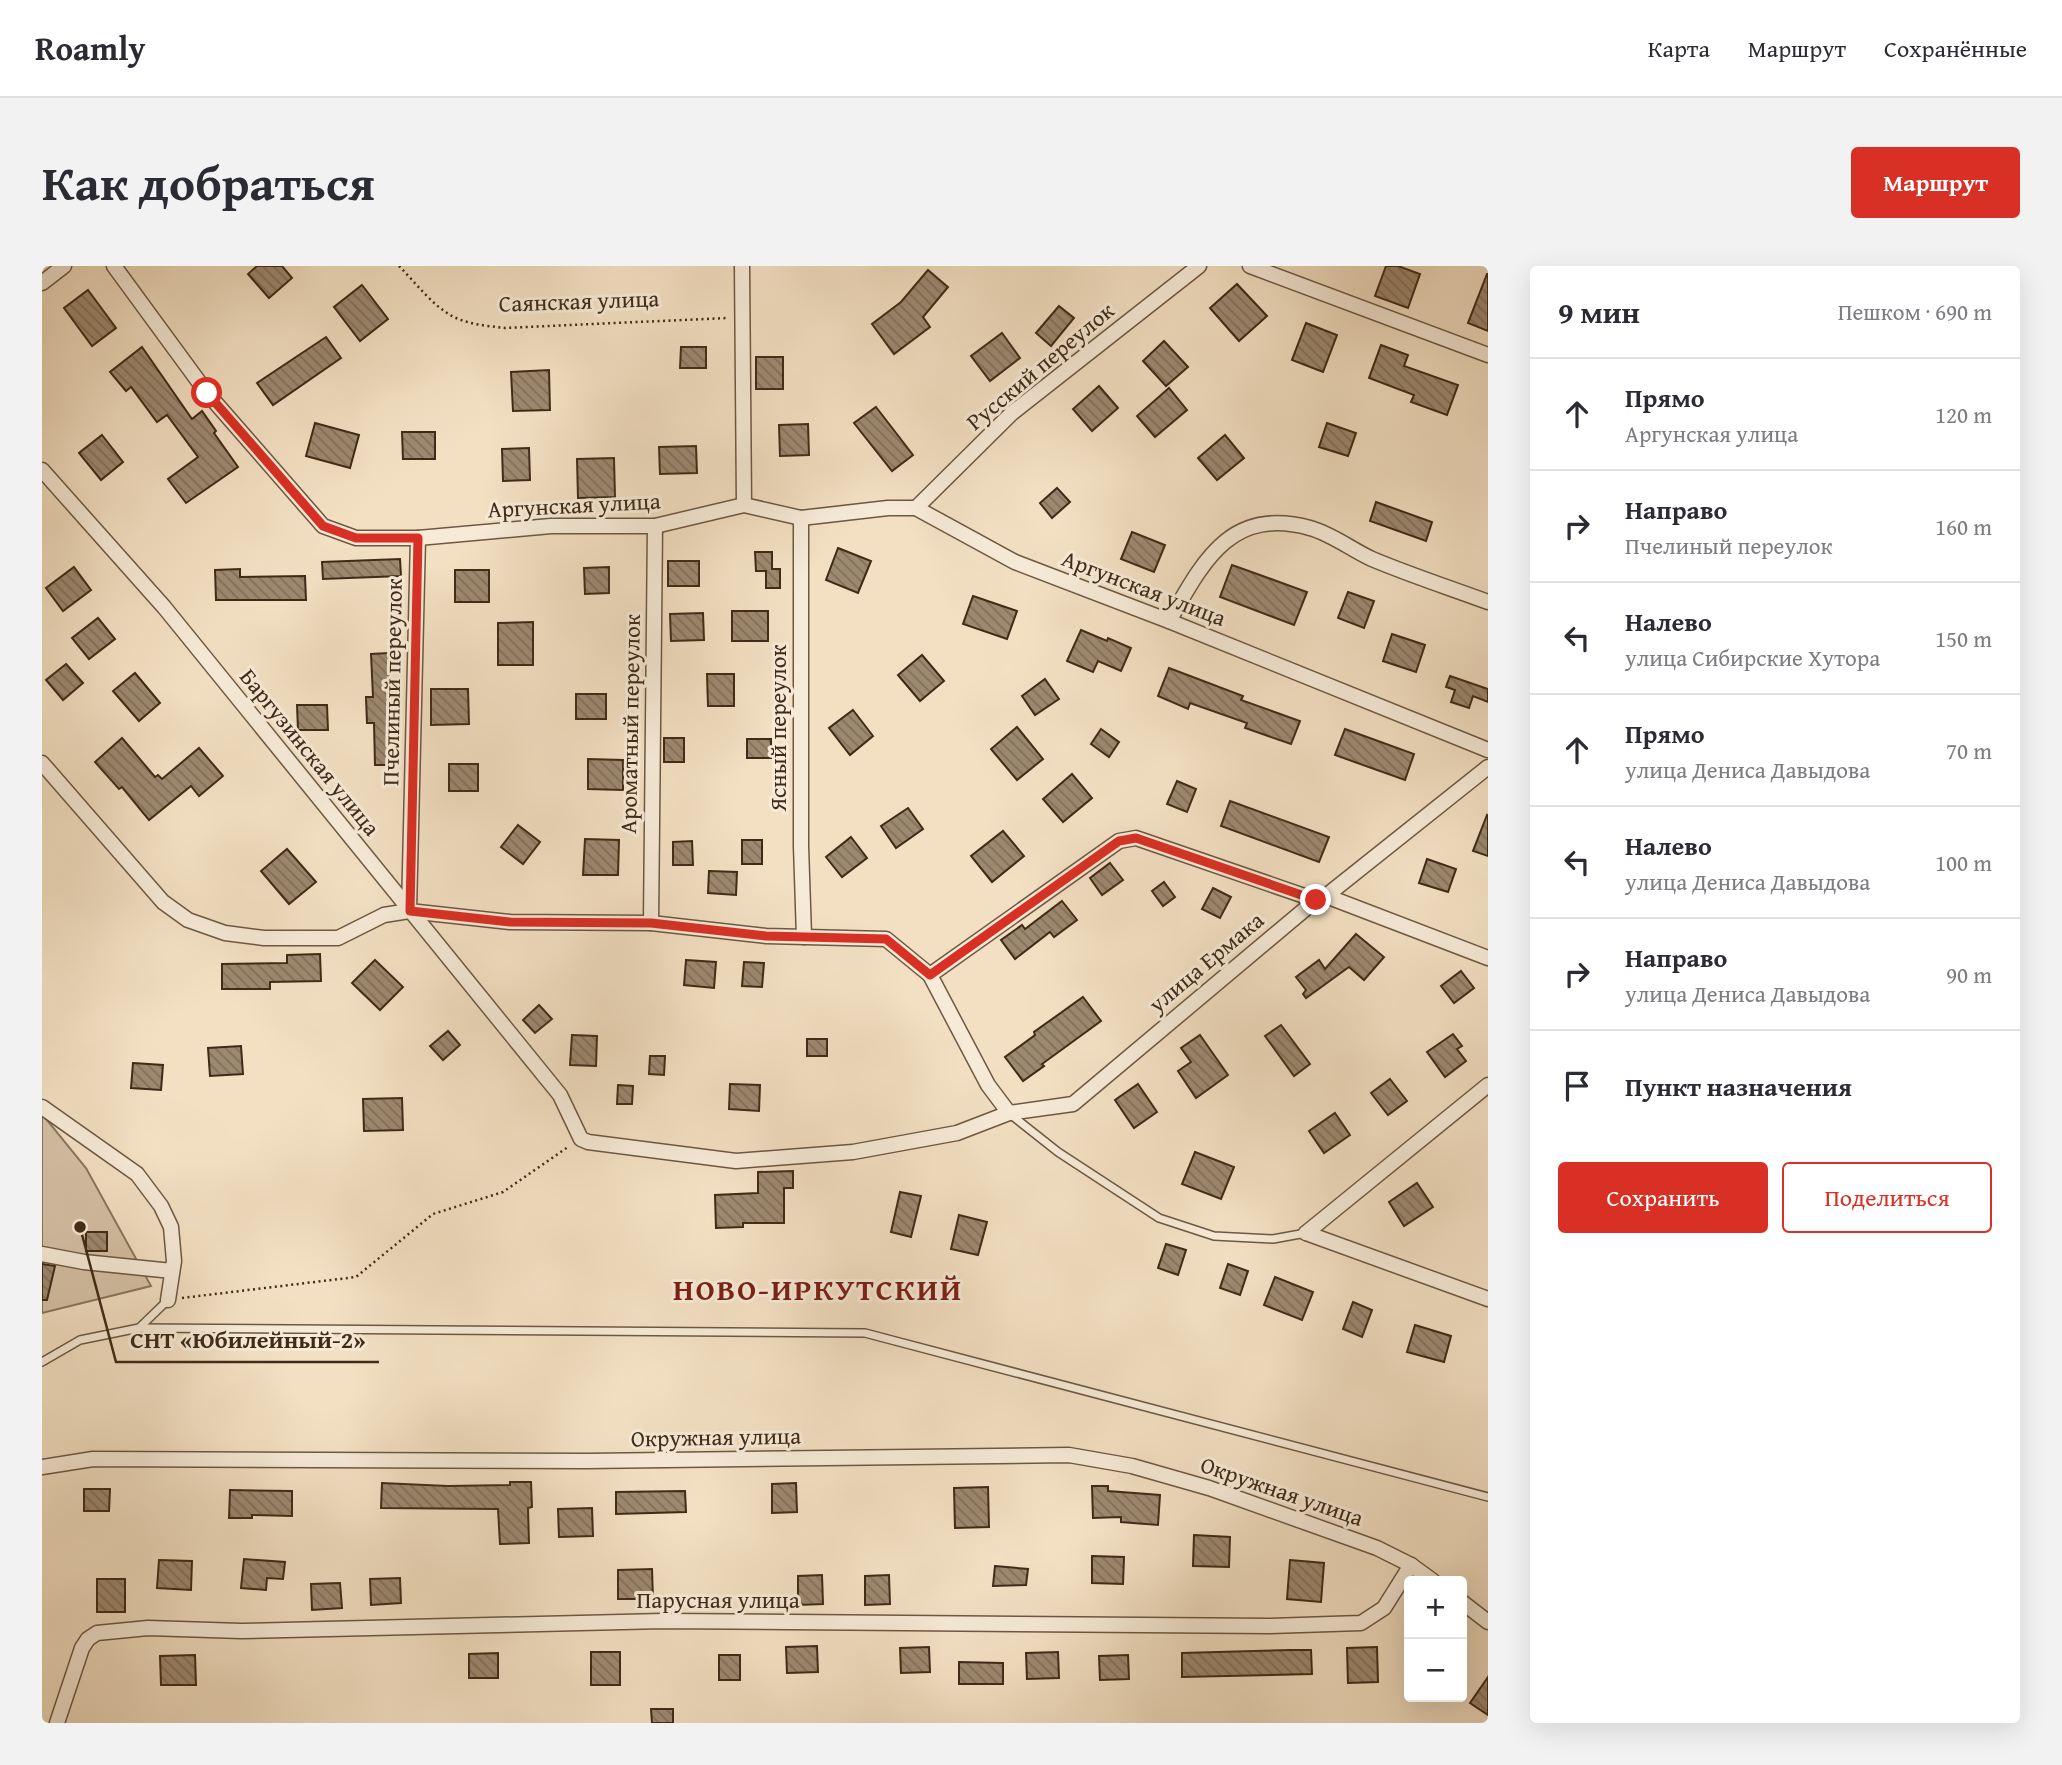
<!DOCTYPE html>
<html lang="ru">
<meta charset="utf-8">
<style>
:root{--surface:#fff;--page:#f2f2f3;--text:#2b2b33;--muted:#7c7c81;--line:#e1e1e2;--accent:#d93025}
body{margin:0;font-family:"Gentium Book Plus",serif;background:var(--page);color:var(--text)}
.controls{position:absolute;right:21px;bottom:21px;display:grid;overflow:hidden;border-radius:7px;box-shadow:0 7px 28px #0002}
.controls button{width:63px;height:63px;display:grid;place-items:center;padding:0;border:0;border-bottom:2px solid var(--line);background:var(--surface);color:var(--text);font:35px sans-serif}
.stop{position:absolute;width:21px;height:21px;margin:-16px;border:5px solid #d93025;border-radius:50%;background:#fff}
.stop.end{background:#d93025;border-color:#fff;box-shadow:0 2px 7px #0008}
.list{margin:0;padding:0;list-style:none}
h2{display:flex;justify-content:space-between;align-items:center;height:91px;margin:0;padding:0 28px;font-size:30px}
h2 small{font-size:23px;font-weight:400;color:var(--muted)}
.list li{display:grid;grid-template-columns:46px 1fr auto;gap:21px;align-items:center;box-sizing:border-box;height:112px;padding:0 28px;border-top:2px solid var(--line)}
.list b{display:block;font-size:26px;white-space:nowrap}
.list p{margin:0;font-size:23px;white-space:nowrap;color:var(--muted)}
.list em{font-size:23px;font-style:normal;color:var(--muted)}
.actions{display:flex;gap:14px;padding:21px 28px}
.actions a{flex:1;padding:16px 0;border:2px solid var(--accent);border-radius:7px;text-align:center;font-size:24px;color:var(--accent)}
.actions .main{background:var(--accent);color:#fff}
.icon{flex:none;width:38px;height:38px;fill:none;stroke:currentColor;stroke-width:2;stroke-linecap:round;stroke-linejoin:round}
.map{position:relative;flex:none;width:1446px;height:1457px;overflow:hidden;border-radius:7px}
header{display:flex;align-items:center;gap:42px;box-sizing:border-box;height:98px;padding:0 35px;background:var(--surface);border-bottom:2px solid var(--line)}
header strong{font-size:33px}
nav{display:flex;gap:38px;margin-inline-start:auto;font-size:24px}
.intro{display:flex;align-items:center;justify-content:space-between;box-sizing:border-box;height:168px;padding:0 42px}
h1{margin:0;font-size:49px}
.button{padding:18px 32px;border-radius:7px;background:var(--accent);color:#fff;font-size:24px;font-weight:700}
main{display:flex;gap:42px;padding:0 42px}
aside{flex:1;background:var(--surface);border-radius:7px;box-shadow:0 7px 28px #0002}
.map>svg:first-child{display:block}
</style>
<header>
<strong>Roamly</strong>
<nav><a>Карта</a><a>Маршрут</a><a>Сохранённые</a></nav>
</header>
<div class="intro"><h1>Как добраться</h1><a class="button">Маршрут</a></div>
<main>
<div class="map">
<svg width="1446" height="1457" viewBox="0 0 1446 1457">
<defs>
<pattern id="building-back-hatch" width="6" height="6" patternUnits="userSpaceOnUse" patternTransform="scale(1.75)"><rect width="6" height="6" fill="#9d8970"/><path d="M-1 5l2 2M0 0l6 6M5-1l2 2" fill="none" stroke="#81705b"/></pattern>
</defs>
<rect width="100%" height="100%" fill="#f3e0c3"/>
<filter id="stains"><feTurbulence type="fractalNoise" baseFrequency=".00286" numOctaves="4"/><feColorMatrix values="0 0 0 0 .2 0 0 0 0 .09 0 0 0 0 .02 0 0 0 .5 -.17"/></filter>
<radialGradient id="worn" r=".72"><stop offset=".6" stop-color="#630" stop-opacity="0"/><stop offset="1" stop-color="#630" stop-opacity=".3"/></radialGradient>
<polygon fill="#d5c1a6" stroke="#8a765e" stroke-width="2" points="0,848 44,902 109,1020 0,1047"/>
<g fill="url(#building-back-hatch)" stroke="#402a17" stroke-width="2">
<polygon points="215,0 240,0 250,12 227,32 206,8"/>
<polygon points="1344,0 1356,0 1378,8 1366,42 1333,30"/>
<polygon points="886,4 906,21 881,51 888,61 852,88 830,58 859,36"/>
<polygon points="1445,8 1446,8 1446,65 1426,57"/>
<polygon points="1195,18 1225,50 1197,75 1168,42"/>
<polygon points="320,19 346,53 318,75 292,41"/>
<polygon points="46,24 74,62 50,80 22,42"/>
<polygon points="1017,40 1032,52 1009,80 994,67"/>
<polygon points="1264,57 1295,69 1281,106 1250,94"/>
<polygon points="960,67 978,92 948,115 929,90"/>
<polygon points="284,71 299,92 231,139 215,117"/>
<polygon points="1122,75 1146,101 1124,120 1101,95"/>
<polygon points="1339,79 1366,89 1362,100 1416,119 1405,149 1369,136 1372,129 1327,112"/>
<polygon points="100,81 150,153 160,145 174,165 172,167 196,201 144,237 126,213 156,191 125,149 115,156 89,121 84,125 68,106"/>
<polygon points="639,81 664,81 664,102 638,102"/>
<rect x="714" y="91" width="27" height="32"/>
<polygon points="507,104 508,144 471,145 469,106"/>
<polygon points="1057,120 1076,142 1050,165 1031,143"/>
<polygon points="1127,122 1145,144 1113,171 1095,150"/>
<polygon points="834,141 871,189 850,205 812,157"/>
<polygon points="273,157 317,169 308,202 264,190"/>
<polygon points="1285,157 1314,167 1306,190 1277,181"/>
<polygon points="766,158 767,189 738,190 737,159"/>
<polygon points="360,166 393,166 393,193 361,193"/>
<polygon points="60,169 81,196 59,214 37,187"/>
<polygon points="1183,169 1202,192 1175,214 1156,192"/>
<polygon points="654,180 655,207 618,208 617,181"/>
<polygon points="487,182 488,214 461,215 460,183"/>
<polygon points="572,192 573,231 536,232 535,193"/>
<polygon points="1015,222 1028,236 1010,252 998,237"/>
<polygon points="1334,236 1390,256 1384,275 1328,255"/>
<polygon points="1090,266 1123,279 1112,306 1079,293"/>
<polygon points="796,282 829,295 816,327 784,314"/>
<polygon points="713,286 730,286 730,303 738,303 738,322 724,322 724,305 714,305"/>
<polygon points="358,293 359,310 281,313 280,296"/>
<rect x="626" y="295" width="31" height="25"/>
<polygon points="1190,299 1265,326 1252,359 1178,331"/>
<polygon points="32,301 49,324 21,345 4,322"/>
<polygon points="567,301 567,327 543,328 542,302"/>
<polygon points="198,303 198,311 263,310 264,334 174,334 173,304"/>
<rect x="413" y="304" width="34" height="32"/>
<polygon points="1306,326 1332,335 1322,362 1296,352"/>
<polygon points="931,330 975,345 965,373 921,358"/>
<rect x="690" y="345" width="36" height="30"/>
<polygon points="661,347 662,374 629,375 628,348"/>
<polygon points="56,352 73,373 47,393 30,372"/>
<polygon points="491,356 491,399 456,399 456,357"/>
<polygon points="1039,364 1065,375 1066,372 1089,382 1079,405 1056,395 1051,406 1025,395"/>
<polygon points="1350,368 1383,379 1374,406 1341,395"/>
<polygon points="347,387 347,474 353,474 354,499 333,499 332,457 325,457 324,431 331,431 329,388"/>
<polygon points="880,389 902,415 878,435 856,409"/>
<polygon points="24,398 41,417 21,434 4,414"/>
<polygon points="1127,402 1201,430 1199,434 1258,455 1249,478 1203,462 1205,457 1148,437 1146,443 1116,430"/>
<polygon points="93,407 118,437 97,455 71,425"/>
<polygon points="665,408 692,408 692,440 666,440"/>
<polygon points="1408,410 1446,423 1446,436 1431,430 1427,442 1409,436 1413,424 1404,421"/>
<polygon points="1003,413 1017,433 993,449 980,430"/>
<polygon points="389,423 426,423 427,458 389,459"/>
<rect x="534" y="428" width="30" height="25"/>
<polygon points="255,439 285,439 286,464 256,464"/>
<polygon points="811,444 831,470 808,489 787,462"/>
<polygon points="975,461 1001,493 975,514 949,483"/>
<polygon points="1059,463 1077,476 1067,491 1049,478"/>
<polygon points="1303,463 1372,488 1363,514 1293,489"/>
<polygon points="80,472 113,511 116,509 120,513 157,482 181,510 157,530 149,520 107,554 80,521 77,523 53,496"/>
<rect x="622" y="472" width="20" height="24"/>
<rect x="705" y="473" width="24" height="19"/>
<polygon points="546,493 581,494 581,524 546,523"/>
<rect x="407" y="498" width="29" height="27"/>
<polygon points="1030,508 1050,532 1021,556 1001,533"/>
<polygon points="1135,515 1154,523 1145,546 1125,538"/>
<polygon points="1188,535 1287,571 1277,596 1179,560"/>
<polygon points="866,542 881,563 854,582 839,560"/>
<polygon points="1445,549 1446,550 1446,590 1431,585"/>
<polygon points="476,559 498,576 481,598 459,581"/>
<polygon points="961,565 982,590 950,616 929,590"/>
<polygon points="809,571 825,592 800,611 784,591"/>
<polygon points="543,573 577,574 576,609 541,609"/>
<rect x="700" y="574" width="20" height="24"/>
<polygon points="650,575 651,599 631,599 631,576"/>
<polygon points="245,583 274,616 247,638 219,605"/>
<polygon points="1385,593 1414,603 1406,626 1377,617"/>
<polygon points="1068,597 1081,614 1060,629 1048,612"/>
<polygon points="667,605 695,606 694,629 666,627"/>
<polygon points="1122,616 1133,631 1121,640 1110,625"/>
<polygon points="1171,622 1189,631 1178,652 1160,643"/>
<polygon points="1020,635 1035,654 1012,671 1008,666 973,693 959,674 980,659 983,663"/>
<polygon points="1314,668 1342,691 1322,714 1307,701 1264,732 1261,728 1264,724 1254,711 1277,694 1283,703"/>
<polygon points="278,688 279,715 228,716 228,723 180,723 180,698 245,697 245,689"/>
<polygon points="333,694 361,721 338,744 310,717"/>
<polygon points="644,694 674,696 672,722 642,719"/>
<polygon points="702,696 722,697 720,721 700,720"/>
<polygon points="1419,705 1432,722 1412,737 1399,720"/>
<polygon points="1041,731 1059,755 1000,798 1002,800 981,815 963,791 993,769 992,766"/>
<polygon points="497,739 510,753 493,767 481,754"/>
<polygon points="1239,759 1268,798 1252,810 1223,770"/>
<polygon points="406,765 418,779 401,794 388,780"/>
<polygon points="1411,768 1420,780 1415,783 1424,795 1403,811 1385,786"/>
<polygon points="530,769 555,770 554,800 528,799"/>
<polygon points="1158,769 1186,809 1154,832 1136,805 1149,796 1139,782"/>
<rect x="765" y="773" width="20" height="17"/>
<polygon points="199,780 201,808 168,810 166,782"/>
<polygon points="608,790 623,790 622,809 607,808"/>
<polygon points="91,797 121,799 119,824 89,822"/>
<polygon points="1348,813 1365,835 1346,849 1329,827"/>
<polygon points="688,818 718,819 717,845 687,843"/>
<polygon points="1096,818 1115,846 1092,862 1073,834"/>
<polygon points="576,819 591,820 590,838 575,838"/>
<polygon points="360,832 361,864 322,865 321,833"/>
<polygon points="1293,847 1308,869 1282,887 1267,865"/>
<polygon points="1153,886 1192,901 1179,933 1140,918"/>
<polygon points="751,905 751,922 742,922 742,957 701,957 701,961 674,962 673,929 716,927 716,906"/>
<polygon points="1375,917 1391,941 1362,960 1347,936"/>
<polygon points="858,926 879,930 869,971 849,966"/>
<polygon points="917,949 945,956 936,989 909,983"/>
<rect x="44" y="966" width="21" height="19"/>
<polygon points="1124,978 1144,984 1136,1009 1116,1002"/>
<polygon points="0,998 13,1000 5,1034 0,1034"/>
<polygon points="1186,998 1206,1005 1198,1029 1178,1022"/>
<polygon points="1233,1011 1271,1026 1260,1054 1222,1039"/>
<polygon points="1311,1036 1330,1044 1320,1071 1301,1063"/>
<polygon points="1373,1059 1409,1070 1402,1096 1365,1086"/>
<polygon points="468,1216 489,1216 490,1241 486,1242 487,1277 458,1278 456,1243 339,1242 340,1217 406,1220 468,1219"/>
<polygon points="754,1217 755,1246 730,1247 730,1218"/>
<polygon points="1050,1220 1066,1220 1066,1225 1118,1229 1116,1259 1079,1256 1079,1251 1051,1252"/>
<polygon points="946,1221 947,1261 913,1262 912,1222"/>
<polygon points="42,1223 68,1223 67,1245 42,1245"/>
<polygon points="188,1224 250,1225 250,1250 210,1249 210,1252 187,1252"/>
<polygon points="643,1225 644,1246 574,1248 574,1226"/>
<polygon points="550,1242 551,1270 517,1271 516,1243"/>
<polygon points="1152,1269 1188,1271 1187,1301 1151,1300"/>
<polygon points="1050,1290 1082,1291 1081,1318 1050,1317"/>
<polygon points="202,1293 243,1296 241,1313 225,1312 224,1324 199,1322"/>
<polygon points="117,1294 150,1295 149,1324 115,1322"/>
<polygon points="1248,1294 1282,1297 1279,1336 1245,1333"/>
<polygon points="953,1300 986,1303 984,1319 951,1320"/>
<polygon points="610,1303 611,1333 576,1333 576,1304"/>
<polygon points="780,1309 781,1338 756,1339 756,1310"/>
<polygon points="847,1309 848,1338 823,1339 823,1310"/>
<polygon points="358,1312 359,1337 329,1339 328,1313"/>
<rect x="55" y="1313" width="28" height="33"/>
<polygon points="298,1317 300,1342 270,1344 269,1318"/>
<polygon points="775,1380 776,1406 745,1407 744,1381"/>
<polygon points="887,1381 888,1406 859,1407 858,1382"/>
<polygon points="1335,1381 1336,1416 1306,1417 1305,1382"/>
<polygon points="1249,1384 1269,1384 1270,1408 1140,1411 1140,1387"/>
<rect x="549" y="1386" width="29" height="33"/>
<polygon points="1016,1386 1017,1412 985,1413 984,1387"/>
<polygon points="456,1387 456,1412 427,1412 427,1388"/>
<polygon points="153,1389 154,1419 119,1419 118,1390"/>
<rect x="677" y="1389" width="21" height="25"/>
<polygon points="1086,1389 1087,1413 1058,1414 1057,1390"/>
<polygon points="917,1396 961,1397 961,1418 917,1418"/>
<polygon points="1446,1411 1446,1449 1428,1437"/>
<polygon points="609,1443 631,1443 631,1457 610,1457"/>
</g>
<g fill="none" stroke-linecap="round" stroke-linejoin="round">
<g stroke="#6d5842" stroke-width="10">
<g id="lane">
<polyline points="968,848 1016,886 1117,952 1172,970 1231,973 1264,967"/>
<polyline points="97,1062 823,1067 1446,1231"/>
<polyline points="0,1096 38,1074 97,1062 126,1034"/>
</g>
</g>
<g stroke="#6d5842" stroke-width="17">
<g id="street">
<polyline points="72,0 165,127 281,260 314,272 376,272 509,260 613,260 702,239 759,252 846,242 874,242 973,296 1127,355 1446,484"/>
<polyline points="700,0 702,239"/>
<polyline points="1208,0 1446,89"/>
<polyline points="0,17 22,0"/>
<polyline points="0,204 122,341 518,829 539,873 546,876 694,895 811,886 915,867 967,847 1031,838 1274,634 1284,630 1446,501"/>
<polyline points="874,242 970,147 1157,0"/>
<polyline points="759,252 759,580 762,671"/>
<path d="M 1127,355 C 1161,296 1188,240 1268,262 C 1290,268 1310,284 1330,293 C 1368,309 1408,322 1446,336"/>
<polyline points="0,497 121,636 146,654 183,667 222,672 296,672 342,649 367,645 468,656 609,657 724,670 844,673 888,709 1077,575 1094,572 1274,634"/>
<polyline points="1284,630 1446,692"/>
<polyline points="367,645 376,272"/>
<polyline points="609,657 613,260"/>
<polyline points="888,709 946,819 967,847"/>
<polyline points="0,841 95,908 119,940 129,961 132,995 126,1034"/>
<polyline points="1264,967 1446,819"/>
<polyline points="1264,967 1446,1033"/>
<polyline points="0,988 42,996 130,1005"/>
<polyline points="0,1201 51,1193 545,1195 1027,1189 1090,1200 1167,1222 1335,1282 1369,1299 1391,1315"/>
<polyline points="1420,1336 1446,1356"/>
<polyline points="15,1457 40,1382 46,1373 55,1367 106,1362 199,1365 621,1355 1228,1360 1319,1357 1342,1342 1369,1299"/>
</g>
</g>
<g stroke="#402a17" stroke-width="2.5" stroke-dasharray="2 3.5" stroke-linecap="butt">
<path d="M 357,0 C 374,17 392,42 414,52 C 430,59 447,60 463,62 L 685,52"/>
<polyline points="140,1032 314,1011 391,948 461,926 526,881"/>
</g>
<use href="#lane" stroke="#f7ebd8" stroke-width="7"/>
<use href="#street" stroke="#f7ebd8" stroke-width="14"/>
</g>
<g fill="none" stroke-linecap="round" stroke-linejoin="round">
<polyline stroke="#d93025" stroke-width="9" points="165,127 281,260 314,272 376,272 368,645 468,656 609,657 724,670 844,673 888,709 1077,575 1094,572 1274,634"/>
</g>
<g text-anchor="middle" stroke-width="6" stroke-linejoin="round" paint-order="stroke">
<g font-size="23" fill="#402a17" stroke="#f7ebd8">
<text transform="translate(537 35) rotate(-2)" y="8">Саянская улица</text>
<text transform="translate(998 100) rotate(-40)" y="8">Русский переулок</text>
<text transform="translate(532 239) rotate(-3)" y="8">Аргунская улица</text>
<text transform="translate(1102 322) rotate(21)" y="8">Аргунская улица</text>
<text transform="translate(350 416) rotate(-89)" y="8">Пчелиный переулок</text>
<text transform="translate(588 458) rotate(-89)" y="8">Ароматный переулок</text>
<text transform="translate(736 462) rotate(-90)" y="8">Ясный переулок</text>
<text transform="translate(268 486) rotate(51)" y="8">Баргузинская улица</text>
<text transform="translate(1164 696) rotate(-40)" y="8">улица Ермака</text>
<text transform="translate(674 1171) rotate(-1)" y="8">Окружная улица</text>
<text transform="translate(1240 1225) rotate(19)" y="8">Окружная улица</text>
<text x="676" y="1342">Парусная улица</text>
</g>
<g font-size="30" font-weight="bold" letter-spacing="2" fill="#7a1f14" stroke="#f7ebd8">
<text x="776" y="1034">НОВО-ИРКУТСКИЙ</text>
</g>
</g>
<path fill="none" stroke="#402a17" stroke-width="2.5" d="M38 961L74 1096H337"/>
<circle fill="#402a17" stroke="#f7ebd8" stroke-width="2.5" cx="38" cy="961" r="7"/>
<g font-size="24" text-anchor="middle" font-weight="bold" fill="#402a17" stroke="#f7ebd8" stroke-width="6" stroke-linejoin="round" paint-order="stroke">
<text x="206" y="1082">СНТ «Юбилейный-2»</text>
</g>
<rect width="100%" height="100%" filter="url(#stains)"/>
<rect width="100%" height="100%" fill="url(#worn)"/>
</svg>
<div class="controls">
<button>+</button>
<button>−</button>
</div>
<div class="stop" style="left:165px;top:127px"></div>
<div class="stop end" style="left:1274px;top:634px"></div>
</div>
<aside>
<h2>9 мин<small>Пешком · 690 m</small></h2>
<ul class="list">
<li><svg class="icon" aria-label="ahead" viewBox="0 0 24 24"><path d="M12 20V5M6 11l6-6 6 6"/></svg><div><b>Прямо</b><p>Аргунская улица</p></div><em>120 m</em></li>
<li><svg class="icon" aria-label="right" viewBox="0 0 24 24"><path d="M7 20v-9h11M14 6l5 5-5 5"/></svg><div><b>Направо</b><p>Пчелиный переулок</p></div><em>160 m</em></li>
<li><svg class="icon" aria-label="left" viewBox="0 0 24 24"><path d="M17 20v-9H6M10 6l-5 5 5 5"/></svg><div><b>Налево</b><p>улица Сибирские Хутора</p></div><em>150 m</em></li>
<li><svg class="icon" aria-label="ahead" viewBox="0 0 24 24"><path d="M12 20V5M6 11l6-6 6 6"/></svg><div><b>Прямо</b><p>улица Дениса Давыдова</p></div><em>70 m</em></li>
<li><svg class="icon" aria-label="left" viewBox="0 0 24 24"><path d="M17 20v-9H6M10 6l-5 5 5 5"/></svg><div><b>Налево</b><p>улица Дениса Давыдова</p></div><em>100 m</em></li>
<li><svg class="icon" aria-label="right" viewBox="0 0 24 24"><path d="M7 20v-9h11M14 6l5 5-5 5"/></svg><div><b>Направо</b><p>улица Дениса Давыдова</p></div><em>90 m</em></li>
<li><svg class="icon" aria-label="arrive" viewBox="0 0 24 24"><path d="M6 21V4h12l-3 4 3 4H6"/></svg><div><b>Пункт назначения</b></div></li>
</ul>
<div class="actions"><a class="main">Сохранить</a><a>Поделиться</a></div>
</aside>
</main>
